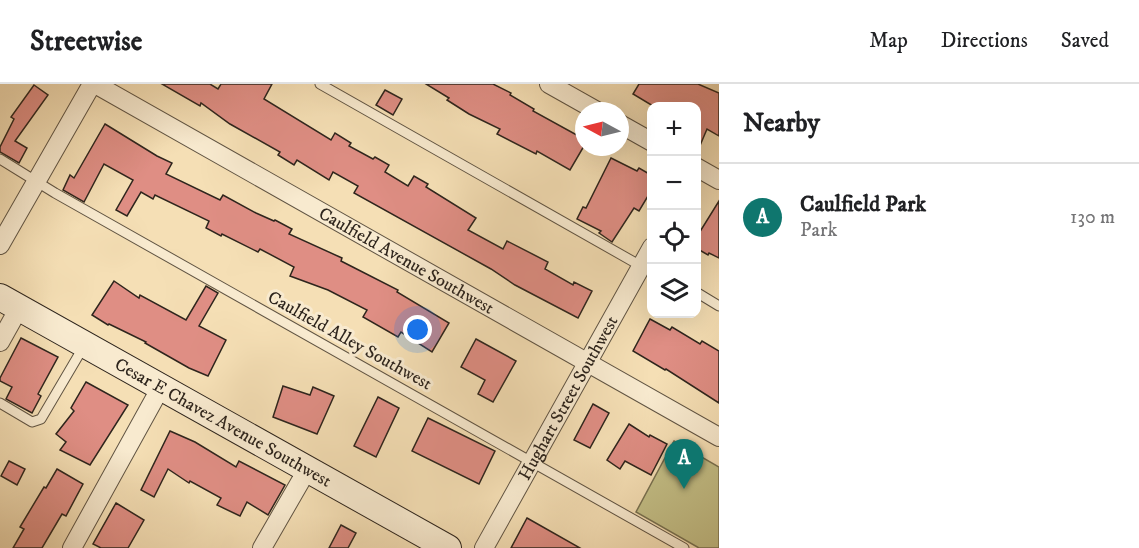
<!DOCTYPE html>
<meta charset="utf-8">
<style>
:root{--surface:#fff;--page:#f6f6f6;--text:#202124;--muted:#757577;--line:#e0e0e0;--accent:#0f766e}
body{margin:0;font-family:"IM FELL DW Pica",serif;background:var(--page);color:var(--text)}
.controls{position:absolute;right:18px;top:18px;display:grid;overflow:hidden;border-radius:12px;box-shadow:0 6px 24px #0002}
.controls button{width:54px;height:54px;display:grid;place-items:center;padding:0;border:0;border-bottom:2px solid var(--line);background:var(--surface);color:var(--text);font:30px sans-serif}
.compass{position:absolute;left:575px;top:18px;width:54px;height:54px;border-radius:50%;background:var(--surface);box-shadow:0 6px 24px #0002;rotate:277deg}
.you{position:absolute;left:418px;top:246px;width:21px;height:21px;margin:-15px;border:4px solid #fff;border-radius:50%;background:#1a73e8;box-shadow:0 0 0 9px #1a73e833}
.badge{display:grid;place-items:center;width:39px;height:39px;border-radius:50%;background:var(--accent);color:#fff;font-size:20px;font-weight:700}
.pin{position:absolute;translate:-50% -50px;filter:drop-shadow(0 2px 3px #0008)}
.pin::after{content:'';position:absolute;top:32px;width:21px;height:18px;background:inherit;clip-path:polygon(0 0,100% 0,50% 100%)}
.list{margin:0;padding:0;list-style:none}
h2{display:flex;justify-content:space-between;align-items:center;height:78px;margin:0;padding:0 24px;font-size:26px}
h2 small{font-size:20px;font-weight:400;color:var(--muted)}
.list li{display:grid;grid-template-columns:39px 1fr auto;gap:18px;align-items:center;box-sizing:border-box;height:108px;padding:0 24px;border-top:2px solid var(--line)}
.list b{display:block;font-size:22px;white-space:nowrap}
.list p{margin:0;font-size:20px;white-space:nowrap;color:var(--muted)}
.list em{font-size:20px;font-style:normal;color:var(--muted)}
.icon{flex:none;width:33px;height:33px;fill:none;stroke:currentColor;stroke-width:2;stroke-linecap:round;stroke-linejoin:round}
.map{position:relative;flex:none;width:719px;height:464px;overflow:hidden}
header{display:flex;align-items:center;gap:36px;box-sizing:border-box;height:84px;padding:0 30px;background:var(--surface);border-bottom:2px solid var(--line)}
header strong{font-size:28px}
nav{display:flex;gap:33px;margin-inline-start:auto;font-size:21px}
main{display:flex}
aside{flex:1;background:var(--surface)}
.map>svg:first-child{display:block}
</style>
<header>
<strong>Streetwise</strong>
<nav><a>Map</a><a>Directions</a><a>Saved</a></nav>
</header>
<main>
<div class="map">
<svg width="719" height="464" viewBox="0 0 719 464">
<rect width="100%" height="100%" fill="#f5dfb5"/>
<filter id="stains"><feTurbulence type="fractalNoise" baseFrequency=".00333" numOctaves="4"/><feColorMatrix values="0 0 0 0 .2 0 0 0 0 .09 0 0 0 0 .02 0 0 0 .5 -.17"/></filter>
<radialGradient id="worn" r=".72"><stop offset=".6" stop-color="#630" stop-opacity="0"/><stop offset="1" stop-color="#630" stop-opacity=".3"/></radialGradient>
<polygon fill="#c4c088" stroke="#797252" stroke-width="1.5" points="674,357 719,383 719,464 699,464 636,428"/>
<g fill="#df8e84" stroke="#2e251d" stroke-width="1.5">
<polygon points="162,0 210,0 218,5 221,0 272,0 264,15 331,56 335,49 351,59 349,62 373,75 375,73 389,81 385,88 408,102 414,92 428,100 426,103 476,134 468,146 503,165 507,157 548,178 545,185 573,201 574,198 592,207 578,234 515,201 491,185 354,109 358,102 333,88 329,96 297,76 294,81 278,71 280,68 230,40 201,19 200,22"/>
<polygon points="426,0 493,0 511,9 510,11 534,25 533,27 584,55 584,62 570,86 537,67 536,70 497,50 500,45 469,30 447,16 449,14"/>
<polygon points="639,0 698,0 719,9 719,52 707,45 696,71 696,22 653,22 633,10"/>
<polygon points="34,1 48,11 15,57 27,64 19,79 0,68 0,63 14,35 11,33"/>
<polygon points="385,6 402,15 393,31 376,21"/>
<polygon points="105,40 157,72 172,79 166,90 220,116 223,111 256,129 274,137 275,136 292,145 289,150 342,174 341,177 398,206 397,208 449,239 432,268 401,248 398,253 363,233 367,226 328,206 290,192 294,183 260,165 258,168 222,150 221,152 206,144 209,137 155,111 153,115 141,108 127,132 116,126 133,96 104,80 84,118 63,106 70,91 74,94"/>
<polygon points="611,74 637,87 639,84 651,91 651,107 639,127 634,124 612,158 599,149 601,147 577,135 583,123 586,124"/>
<polygon points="719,117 719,174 709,169 708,171 696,164 696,154"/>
<polygon points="114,197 139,214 140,211 186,236 206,202 218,209 199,242 226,256 208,292 189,284 145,259 146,258 109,240 108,241 92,231"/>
<polygon points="650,235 670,246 672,243 700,260 702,257 719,267 719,319 666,285 665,286 633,267"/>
<polygon points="21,254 58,273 38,310 41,312 32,329 6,315 12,303 0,297 0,294"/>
<polygon points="476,255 516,277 493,318 478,310 485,296 461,283"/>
<polygon points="86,298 128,321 90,381 60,366 66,358 56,350 74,327 71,324"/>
<polygon points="283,302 310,311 313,303 334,312 317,350 273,333"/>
<polygon points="378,313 399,324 376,373 354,362"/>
<polygon points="593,320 609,329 590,364 574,356"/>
<polygon points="428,334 495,367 479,400 412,367"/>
<polygon points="629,340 649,353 650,351 667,360 651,391 625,377 620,385 607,376"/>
<polygon points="170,347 195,358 236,383 239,377 285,401 268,431 247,418 240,432 217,421 221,414 190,397 189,399 168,385 154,413 141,406"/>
<polygon points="9,377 25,385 17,401 1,392"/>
<polygon points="57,385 83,400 66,432 62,430 42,464 13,464 24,445 20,443 44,403 46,404"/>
<polygon points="116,419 144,436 128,464 101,464 93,460"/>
<polygon points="527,434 580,464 511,464"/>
<polygon points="341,441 356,449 348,464 329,464"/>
</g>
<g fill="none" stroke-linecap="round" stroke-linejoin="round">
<g stroke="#605443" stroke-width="11">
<g id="lane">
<polyline points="320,0 641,182"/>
<polyline points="0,75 55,109 684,464"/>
<polyline points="696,208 719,222"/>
<polyline points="0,319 32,338 41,335 84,262"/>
</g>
</g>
<g stroke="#605443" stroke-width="20">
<g id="street">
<path id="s1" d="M 95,0 L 719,353"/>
<polyline points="549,0 597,27"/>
<polyline points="620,40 652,58"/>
<polyline points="696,83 719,96"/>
<polyline points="0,161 92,0"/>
<polyline points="0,258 19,224"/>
<polyline points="72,464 161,303"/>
<polyline points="262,464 307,386"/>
<path id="s2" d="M 484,464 L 652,163"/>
</g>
</g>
<g stroke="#2e251d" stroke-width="28">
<g id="secondary">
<path id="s3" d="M 0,213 L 448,464"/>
</g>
</g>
<use href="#lane" stroke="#f8eacf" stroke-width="9"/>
<use href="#street" stroke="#f8eacf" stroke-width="18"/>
<use href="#secondary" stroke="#f8eacf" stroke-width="26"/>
</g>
<g text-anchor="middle" stroke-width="6" stroke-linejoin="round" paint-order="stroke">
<g font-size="18" fill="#2e251d" stroke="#f8eacf">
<text dy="6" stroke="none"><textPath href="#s1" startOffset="358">Caulfield Avenue Southwest</textPath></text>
<text transform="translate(350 256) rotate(29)" y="6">Caulfield Alley Southwest</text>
<text dy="6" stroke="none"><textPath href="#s2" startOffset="172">Hughart Street Southwest</textPath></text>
<text dy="6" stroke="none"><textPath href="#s3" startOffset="256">Cesar E Chavez Avenue Southwest</textPath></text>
</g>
</g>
<rect width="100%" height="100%" filter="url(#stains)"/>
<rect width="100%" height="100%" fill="url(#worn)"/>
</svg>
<div class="controls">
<button>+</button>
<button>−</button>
<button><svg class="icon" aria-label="locate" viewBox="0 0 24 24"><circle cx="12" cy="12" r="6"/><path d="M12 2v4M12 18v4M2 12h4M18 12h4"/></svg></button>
<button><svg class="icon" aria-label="layers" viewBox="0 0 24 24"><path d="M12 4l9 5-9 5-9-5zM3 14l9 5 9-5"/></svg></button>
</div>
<svg class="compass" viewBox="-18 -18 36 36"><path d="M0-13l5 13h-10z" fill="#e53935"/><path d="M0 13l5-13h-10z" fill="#757577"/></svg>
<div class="you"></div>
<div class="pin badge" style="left:684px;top:405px">A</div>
</div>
<aside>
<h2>Nearby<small></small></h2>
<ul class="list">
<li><span class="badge">A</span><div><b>Caulfield Park</b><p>Park</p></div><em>130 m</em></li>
</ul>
</aside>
</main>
